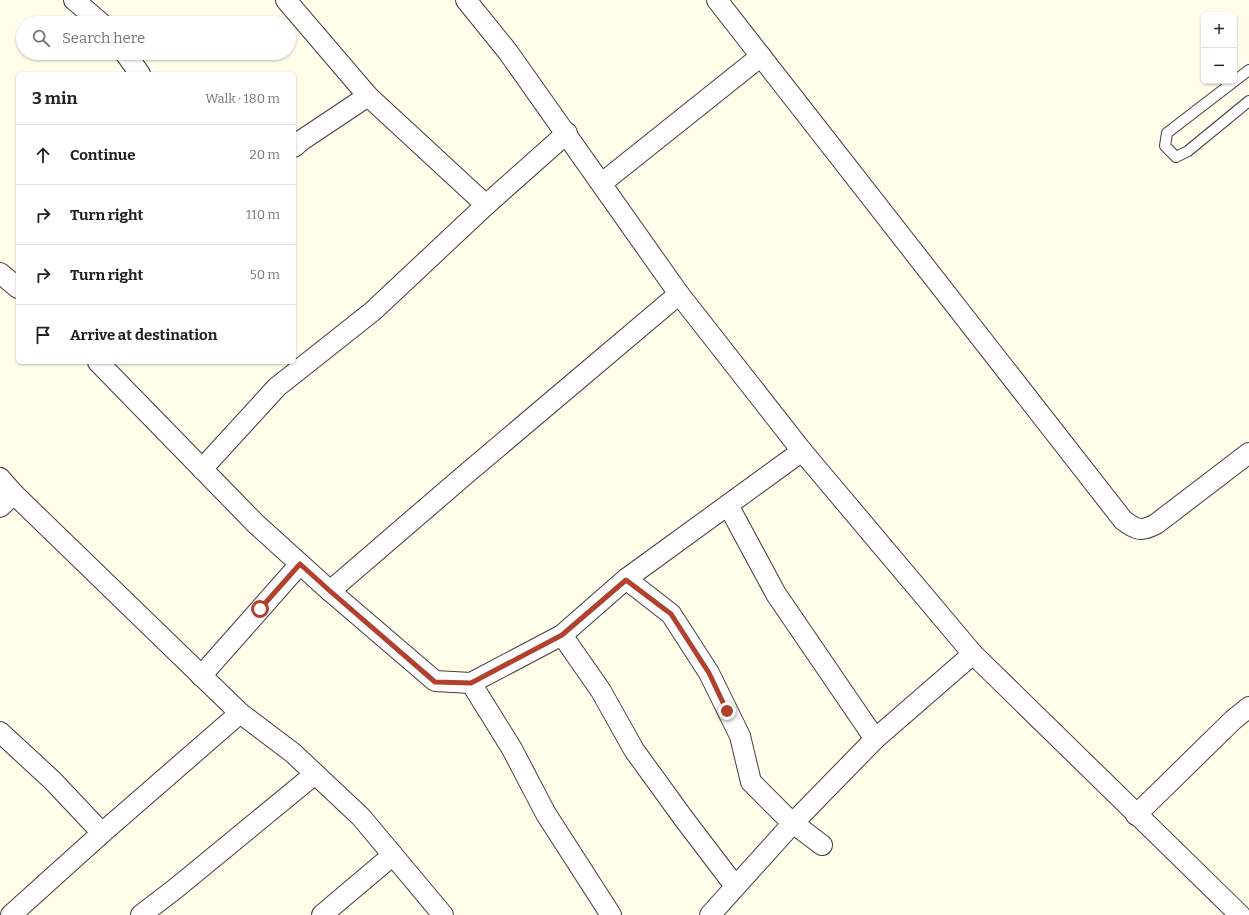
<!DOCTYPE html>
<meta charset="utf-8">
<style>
:root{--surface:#fff;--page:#f6f6f6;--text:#222;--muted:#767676;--line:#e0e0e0}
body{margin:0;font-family:Bitter,serif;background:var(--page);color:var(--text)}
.controls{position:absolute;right:12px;top:12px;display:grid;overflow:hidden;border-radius:6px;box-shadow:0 1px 3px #0004}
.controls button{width:36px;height:36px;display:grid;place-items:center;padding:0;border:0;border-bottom:1px solid var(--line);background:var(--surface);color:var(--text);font:20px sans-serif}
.stop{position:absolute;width:12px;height:12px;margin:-9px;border:3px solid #b1412d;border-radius:50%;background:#fff}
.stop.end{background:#b1412d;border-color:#fff;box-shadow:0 1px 4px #0008}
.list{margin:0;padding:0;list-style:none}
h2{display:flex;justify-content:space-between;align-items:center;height:52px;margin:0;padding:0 16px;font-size:17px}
h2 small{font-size:13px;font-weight:400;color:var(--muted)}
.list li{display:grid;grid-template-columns:26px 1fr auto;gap:12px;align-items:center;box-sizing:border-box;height:60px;padding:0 16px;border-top:1px solid var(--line)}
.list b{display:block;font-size:15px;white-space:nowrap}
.list em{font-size:13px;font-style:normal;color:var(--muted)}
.icon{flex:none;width:22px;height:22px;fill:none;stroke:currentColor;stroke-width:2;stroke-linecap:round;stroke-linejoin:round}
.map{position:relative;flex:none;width:1249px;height:915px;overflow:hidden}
.search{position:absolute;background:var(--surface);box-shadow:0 1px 3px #0004;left:16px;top:16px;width:280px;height:44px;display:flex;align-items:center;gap:10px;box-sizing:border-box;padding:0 14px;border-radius:22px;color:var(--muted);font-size:15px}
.panel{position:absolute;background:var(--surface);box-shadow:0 1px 3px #0004;left:16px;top:72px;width:280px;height:292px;border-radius:6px}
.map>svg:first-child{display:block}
</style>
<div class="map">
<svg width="1249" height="915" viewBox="0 0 1249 915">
<rect width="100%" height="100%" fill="#fefeea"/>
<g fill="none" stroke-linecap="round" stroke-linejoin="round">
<g stroke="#3e3e3e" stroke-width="12">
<polyline id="lane" points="1249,70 1167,133 1165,146 1176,157 1188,151 1249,101"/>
</g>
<g stroke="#3e3e3e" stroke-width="22">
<g id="street">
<polyline points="74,0 101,23"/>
<polyline points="286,0 368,96"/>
<polyline points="466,0 508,52 679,294 802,451 973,654 1240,915"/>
<path d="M 717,0 L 1123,520 C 1136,530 1141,532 1156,524 L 1249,453"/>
<polyline points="125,53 140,74"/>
<polyline points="294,147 302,140 368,96 486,205"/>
<polyline points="602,183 761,56"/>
<polyline points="0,273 18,288"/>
<polyline points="98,362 256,524 330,591 435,681 471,683 562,635 626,579 802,451"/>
<polyline points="202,469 277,387 373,311 486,205 567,133"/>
<polyline points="0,478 14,494 240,713 102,833 11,915"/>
<polyline points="728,505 776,594 875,739"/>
<polyline points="0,507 14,494"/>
<polyline points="626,579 671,614 709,673 740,736 751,782 789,820 822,845"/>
<polyline points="330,591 466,474 679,294"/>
<polyline points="562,635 601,691 634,750 684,819 735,886"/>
<polyline points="201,676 300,564"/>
<polyline points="471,683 512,749 546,814 611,915"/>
<polyline points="240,713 293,753 361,817 443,915"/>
<polyline points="0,732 53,781 102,833"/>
<polyline points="1136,815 1233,720 1249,707"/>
<polyline points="141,915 175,889 315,774"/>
<polyline points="322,915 393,855"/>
<polyline points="710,915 793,823 875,739 973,654"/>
</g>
</g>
<use href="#lane" stroke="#fff" stroke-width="10"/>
<use href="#street" stroke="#fff" stroke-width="20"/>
</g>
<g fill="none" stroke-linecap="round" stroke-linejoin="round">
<polyline stroke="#b1412d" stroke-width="5" points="260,609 300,564 330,591 435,682 471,683 562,635 626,580 671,614 709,673 727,711"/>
</g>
</svg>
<div class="controls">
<button>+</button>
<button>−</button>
</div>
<div class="stop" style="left:260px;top:609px"></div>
<div class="stop end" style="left:727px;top:711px"></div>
<div class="search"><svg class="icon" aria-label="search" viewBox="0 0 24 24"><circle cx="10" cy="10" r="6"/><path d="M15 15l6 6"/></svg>Search here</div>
<section class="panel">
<h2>3 min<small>Walk · 180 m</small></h2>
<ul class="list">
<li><svg class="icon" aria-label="ahead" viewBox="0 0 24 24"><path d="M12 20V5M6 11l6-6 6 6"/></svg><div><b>Continue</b></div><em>20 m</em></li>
<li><svg class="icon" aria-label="right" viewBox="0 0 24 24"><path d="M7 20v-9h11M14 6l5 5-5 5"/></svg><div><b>Turn right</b></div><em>110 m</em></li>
<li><svg class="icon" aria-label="right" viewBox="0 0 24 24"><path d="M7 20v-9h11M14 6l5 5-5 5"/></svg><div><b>Turn right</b></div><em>50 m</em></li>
<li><svg class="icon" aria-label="arrive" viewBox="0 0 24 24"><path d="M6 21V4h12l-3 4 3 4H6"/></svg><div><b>Arrive at destination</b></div></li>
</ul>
</section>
</div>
